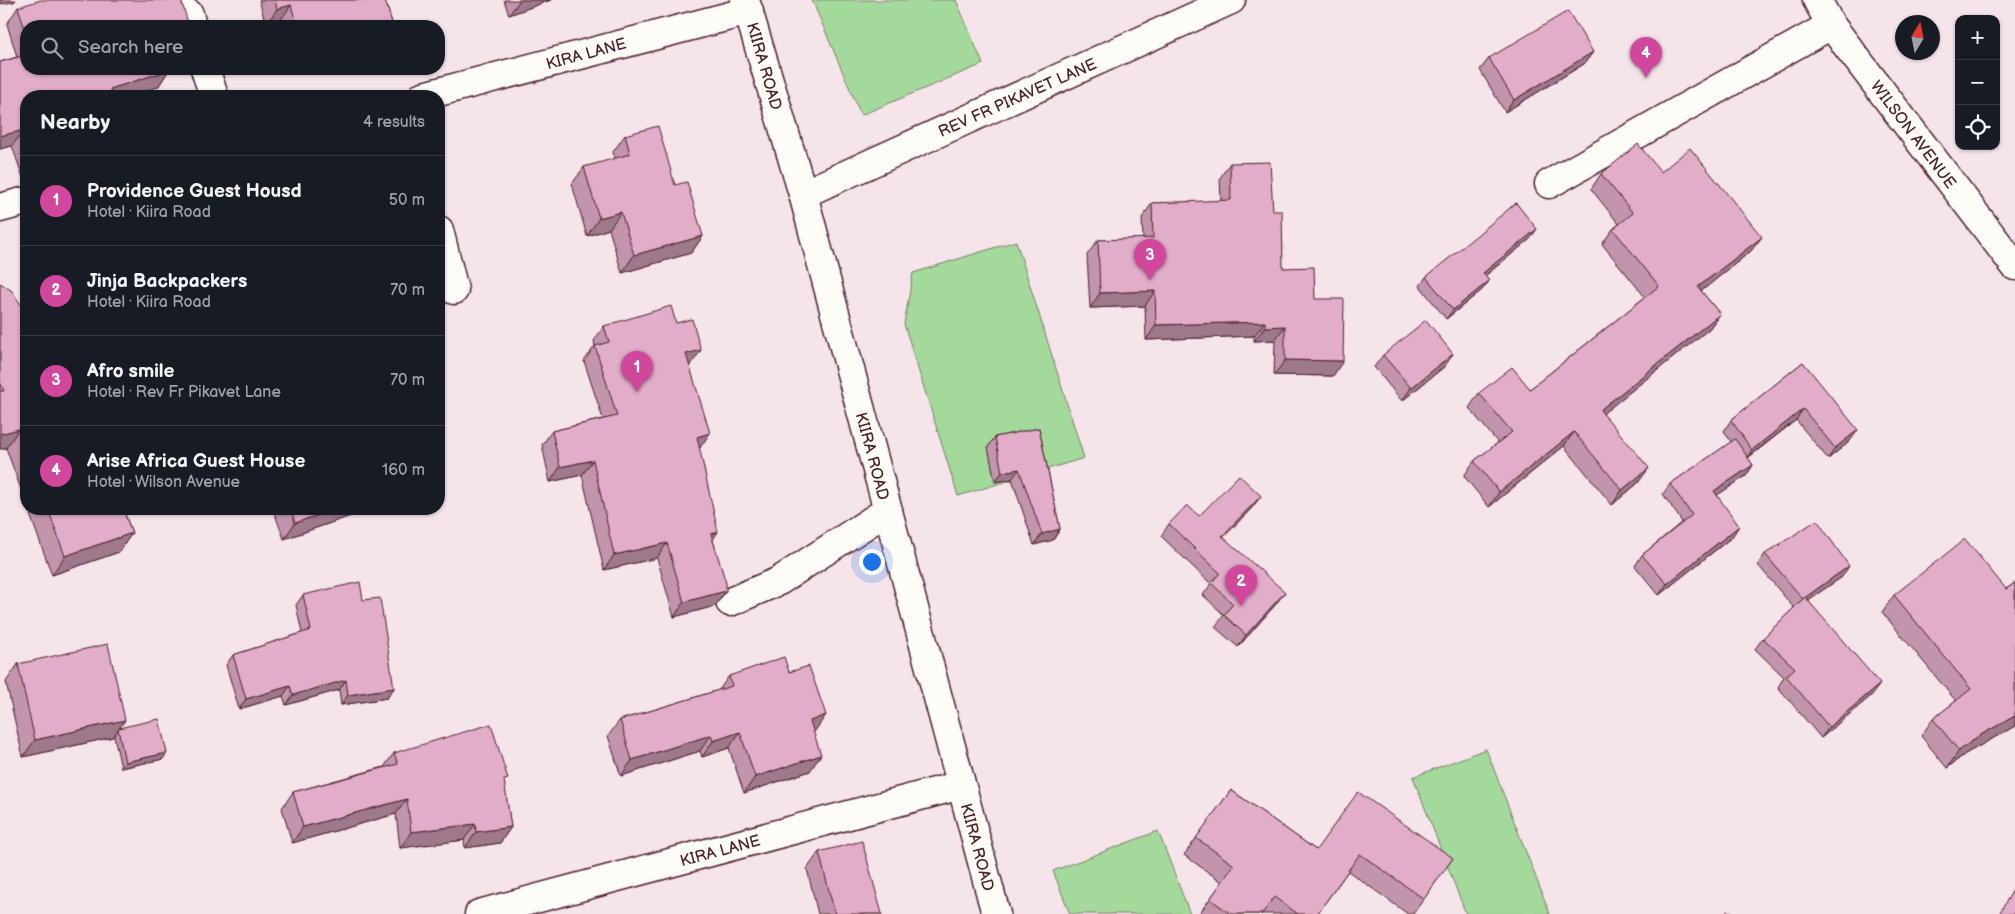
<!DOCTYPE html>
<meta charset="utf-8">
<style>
:root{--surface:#171b24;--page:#242831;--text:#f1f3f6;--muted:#9ea1a6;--line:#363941;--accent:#b45309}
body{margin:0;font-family:"Balsamiq Sans",sans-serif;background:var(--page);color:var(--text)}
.controls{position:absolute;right:15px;top:15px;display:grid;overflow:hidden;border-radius:10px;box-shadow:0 1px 4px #0004}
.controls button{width:45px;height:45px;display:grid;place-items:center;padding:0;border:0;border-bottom:1px solid var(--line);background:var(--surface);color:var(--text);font:25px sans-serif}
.compass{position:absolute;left:1895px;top:15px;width:45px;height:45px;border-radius:50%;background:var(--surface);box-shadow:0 1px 4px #0004;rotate:10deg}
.you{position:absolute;left:871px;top:561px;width:18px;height:18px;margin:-12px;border:4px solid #fff;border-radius:50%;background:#1a73e8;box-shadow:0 0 0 8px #1a73e833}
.badge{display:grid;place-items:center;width:32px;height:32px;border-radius:50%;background:var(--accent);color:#fff;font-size:16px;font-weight:700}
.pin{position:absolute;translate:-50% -41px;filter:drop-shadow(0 1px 2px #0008)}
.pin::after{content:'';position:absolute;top:26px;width:18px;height:15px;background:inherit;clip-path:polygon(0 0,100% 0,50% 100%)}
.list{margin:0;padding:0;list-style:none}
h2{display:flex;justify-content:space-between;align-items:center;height:65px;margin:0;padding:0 20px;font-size:21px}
h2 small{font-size:16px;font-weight:400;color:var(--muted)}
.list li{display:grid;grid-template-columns:32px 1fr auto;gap:15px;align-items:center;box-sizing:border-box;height:90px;padding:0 20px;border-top:1px solid var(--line)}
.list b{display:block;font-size:19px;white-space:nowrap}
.list p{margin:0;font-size:16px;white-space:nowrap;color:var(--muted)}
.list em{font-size:16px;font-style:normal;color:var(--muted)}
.icon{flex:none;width:28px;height:28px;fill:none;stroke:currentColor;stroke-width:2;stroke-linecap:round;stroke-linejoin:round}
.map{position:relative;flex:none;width:2015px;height:914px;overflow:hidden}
.search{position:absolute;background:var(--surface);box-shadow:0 1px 4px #0004;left:20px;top:20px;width:425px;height:55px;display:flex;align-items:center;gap:12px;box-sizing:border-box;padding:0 18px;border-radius:20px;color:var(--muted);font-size:19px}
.panel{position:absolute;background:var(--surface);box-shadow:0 1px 4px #0004;left:20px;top:90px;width:425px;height:425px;border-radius:20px}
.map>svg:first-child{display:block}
</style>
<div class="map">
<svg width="2015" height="914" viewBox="0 0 2015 914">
<rect width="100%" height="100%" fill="#f5e4e9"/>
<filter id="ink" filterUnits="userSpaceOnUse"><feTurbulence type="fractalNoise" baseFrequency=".02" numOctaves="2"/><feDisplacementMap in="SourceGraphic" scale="10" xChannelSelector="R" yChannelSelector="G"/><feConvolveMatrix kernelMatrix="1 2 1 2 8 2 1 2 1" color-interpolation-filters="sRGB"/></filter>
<g filter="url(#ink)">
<g fill="#a4d99c" stroke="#777c64">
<polygon points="812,0 956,0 983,64 861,115"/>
<polygon points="1016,241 1084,458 958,496 904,324 913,273"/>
<polygon points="1486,749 1550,914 1466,914 1413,777"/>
<polygon points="1158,831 1190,914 1070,914 1053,871"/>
</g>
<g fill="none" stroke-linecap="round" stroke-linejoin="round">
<g stroke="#4a1f2b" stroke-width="31">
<g id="minor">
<polyline points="745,0 803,194 996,914"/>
<polyline points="1817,0 1831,25 2015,266"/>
<polyline points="189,14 192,26"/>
<polyline points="205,69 214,96"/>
<polyline points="423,96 749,11"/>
<polyline points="1549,184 1831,25"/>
<polyline points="803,194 1231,0"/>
<polyline points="0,208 26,201"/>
<polyline points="439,230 454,290"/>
<polyline points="730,602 779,581 888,510"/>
<polyline points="479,914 961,785"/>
</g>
</g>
<use href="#minor" stroke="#fdfcf7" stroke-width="28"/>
</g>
<g fill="#c295ac" stroke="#4a1f2b">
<polygon points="259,0 385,0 393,26 281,26 280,21 266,25"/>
<polygon points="504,0 551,0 509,15"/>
<polygon points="18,7 26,26 26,69 169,70 158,87 128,96 26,96 26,186 12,146 0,149 0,62 17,57 7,24"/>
<polygon points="1593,52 1584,64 1505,112 1480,70 1489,58"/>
<polygon points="625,135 675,185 703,236 691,253 622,273 609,229 587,236 572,184 584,167 615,159 613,152"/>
<polygon points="1230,163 1273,211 1283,268 1315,299 1333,376 1274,375 1275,340 1254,341 1254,336 1146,340 1145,306 1090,308 1087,255 1098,240 1143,239 1142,218 1152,203 1221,201 1220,178"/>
<polygon points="1661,172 1751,251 1701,291 1720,314 1709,329 1603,413 1638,483 1612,505 1564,446 1489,507 1464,476 1474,461 1498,443 1469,408 1479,393 1530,389 1645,297 1602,244 1613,229 1619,224 1591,189 1601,174"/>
<polygon points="1530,239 1485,276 1489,281 1482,290 1446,319 1420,286 1426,277"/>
<polygon points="0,283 26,312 26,503 6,448 0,449"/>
<polygon points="676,323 691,365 689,365 700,448 699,448 713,540 726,591 715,606 674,617 657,558 604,570 582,475 550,482 542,445 552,431 603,419 584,361 595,346 594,341 604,326"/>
<polygon points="1383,355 1445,366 1402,401 1374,367"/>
<polygon points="1803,362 1850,441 1828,459 1796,420 1748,458 1753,465 1746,476 1717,495 1732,537 1659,595 1635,566 1642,555 1682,522 1663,494 1670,484 1731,442 1724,431 1731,420"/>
<polygon points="1039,428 1060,529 1053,540 1034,545 1012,479 995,482 988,447 995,437"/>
<polygon points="1252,508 1223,537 1276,604 1238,647 1215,627 1224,615 1203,595 1211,584 1161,536 1169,524 1199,516"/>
<polygon points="28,509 123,509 132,533 119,552 52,575"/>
<polygon points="273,509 371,509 284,539"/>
<polygon points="1765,554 1842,577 1808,600 1872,695 1821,738 1778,687 1784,677 1755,649 1763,638 1794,608 1758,565"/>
<polygon points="2015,583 2015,726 1965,754 1947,768 1921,736 1933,719 1956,701 1882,612 1894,595 2006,589"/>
<polygon points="303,595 363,600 394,688 387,698 341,705 339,690 286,705 283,696 239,709 226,665 233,655 302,633 296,605"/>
<polygon points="18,664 125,720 119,728 163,759 121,768 114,736 113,737 23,757 6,682"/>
<polygon points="789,672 815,731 813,732 810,771 744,793 729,748 702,757 700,751 621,776 608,736 620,720 719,690 729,676"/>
<polygon points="394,753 504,784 511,827 500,843 465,848 464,840 400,848 396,814 292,843 282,808 293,792 384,767"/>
<polygon points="1231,790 1316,850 1453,858 1413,914 1408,914 1348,871 1317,914 1199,914 1222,882 1184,855"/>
<polygon points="819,852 882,914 818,914 807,869"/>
</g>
<g fill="#9e798c" stroke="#4a1f2b">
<polygon points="0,0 16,0 14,2 0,4"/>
<polygon points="520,0 551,0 509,15"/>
<polygon points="291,5 280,21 266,25 277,9"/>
<polygon points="1593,52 1584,64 1505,112 1514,100"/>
<polygon points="169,70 158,87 128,96 105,96 110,89"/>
<polygon points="24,130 12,146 0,149 0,136"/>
<polygon points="621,212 609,229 587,236 599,218"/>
<polygon points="1537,229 1530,239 1476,283 1483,273"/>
<polygon points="703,236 691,253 622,273 634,255"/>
<polygon points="1762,237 1751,251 1688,302 1698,287"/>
<polygon points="1489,281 1482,290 1446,319 1453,310"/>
<polygon points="1155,291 1145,306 1090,308 1100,293"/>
<polygon points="1720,314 1709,329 1590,424 1600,410"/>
<polygon points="1265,322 1254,336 1146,340 1156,325"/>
<polygon points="1285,326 1275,340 1254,341 1265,327"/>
<polygon points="701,350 691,365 676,369 686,354"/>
<polygon points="1453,354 1445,366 1402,401 1411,388"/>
<polygon points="1285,360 1343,361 1333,376 1274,375"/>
<polygon points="1803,409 1796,420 1744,460 1752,450"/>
<polygon points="19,429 6,448 0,449 0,434"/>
<polygon points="1858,430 1850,441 1828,459 1835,448"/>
<polygon points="1574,432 1564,446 1489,507 1499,492"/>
<polygon points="710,433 700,448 686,452 697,437"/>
<polygon points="593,460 582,475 550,482 560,467"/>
<polygon points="1753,465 1746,476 1707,502 1714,491"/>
<polygon points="1649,468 1638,483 1612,505 1622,490"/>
<polygon points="1019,469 1012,479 995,482 1002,472"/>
<polygon points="1261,496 1252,508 1213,548 1222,536"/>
<polygon points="335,509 371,509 284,539 295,523"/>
<polygon points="1739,526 1732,537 1659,595 1667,584"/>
<polygon points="1060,529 1053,540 1034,545 1042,534"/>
<polygon points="718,532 708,547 711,534"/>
<polygon points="132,533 119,552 52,575 65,556"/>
<polygon points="667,543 657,558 604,570 614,555"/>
<polygon points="1849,566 1842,577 1795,609 1803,599"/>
<polygon points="726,591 715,606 674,617 684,602"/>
<polygon points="1285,592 1276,604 1238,647 1246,635"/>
<polygon points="346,680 339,690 286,705 293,695"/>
<polygon points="1880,684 1872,695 1821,738 1829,727"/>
<polygon points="290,686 283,696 239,709 246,699"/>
<polygon points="394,688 387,698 341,705 348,695"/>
<polygon points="826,715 815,731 798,737 810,721"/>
<polygon points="2015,716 2015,726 1965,754 1947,768 1959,751 1977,737"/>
<polygon points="125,720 113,737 23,757 35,740"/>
<polygon points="740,732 729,748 702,757 713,741"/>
<polygon points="711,735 700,751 621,776 632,760"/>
<polygon points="167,753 163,759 121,768 125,762"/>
<polygon points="821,755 810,771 744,793 755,777"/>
<polygon points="407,799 396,814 292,843 303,827"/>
<polygon points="475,824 464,840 400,848 411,832"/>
<polygon points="511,827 500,843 465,848 476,832"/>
</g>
<g fill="#e2adc8" stroke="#4a1f2b">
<polygon points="41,0 181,0 189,26 26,26 26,33 18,7"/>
<polygon points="275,0 385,0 393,26 297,26 291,5 277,9"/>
<polygon points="1568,11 1593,52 1514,100 1489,58"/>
<polygon points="26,55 26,69 169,69 169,70 110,89 112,96 26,96 26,136 24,130 0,136 0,62"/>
<polygon points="658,126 675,185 687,182 703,236 634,255 621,212 599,218 584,167 630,154 625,135"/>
<polygon points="1638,144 1661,172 1690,148 1762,237 1698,287 1720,314 1600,410 1649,468 1622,490 1574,432 1499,492 1474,461 1512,432 1479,393 1512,367 1530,389 1659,286 1613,229 1633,213 1601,174"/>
<polygon points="1270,162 1273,211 1282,211 1283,268 1314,267 1315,299 1344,299 1343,361 1285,360 1285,326 1265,327 1265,322 1156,325 1155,291 1100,293 1098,240 1153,238 1152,203 1231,200 1230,163"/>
<polygon points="1516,203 1537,229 1483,273 1489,281 1453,310 1426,277"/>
<polygon points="0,283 11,290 26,312 26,449 19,429 0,434 0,391 4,391 0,382"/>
<polygon points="671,306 676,323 692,319 701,350 686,354 710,433 697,437 718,532 711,534 726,583 726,591 684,602 667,543 614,555 593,460 560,467 552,431 617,416 595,346 609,342 604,326"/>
<polygon points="1426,320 1453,354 1411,388 1383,355"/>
<polygon points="1803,362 1858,430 1835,448 1803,409 1752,450 1731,420"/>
<polygon points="1039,428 1060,529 1042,534 1019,469 1002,472 995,437"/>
<polygon points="1735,439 1753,465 1714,491 1739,526 1667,584 1642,555 1692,515 1670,484"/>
<polygon points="1239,475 1261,496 1222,536 1285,592 1246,635 1224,615 1233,604 1211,583 1220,573 1169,524 1187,505 1199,516"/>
<polygon points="48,509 123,509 132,533 65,556"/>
<polygon points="291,509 335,509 295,523"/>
<polygon points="1817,520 1849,566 1803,599 1765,554"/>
<polygon points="1965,539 2006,589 2015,583 2015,716 1977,737 1959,751 1933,719 1971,689 1894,595"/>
<polygon points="360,582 363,600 380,598 394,688 348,695 346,680 293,695 290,686 246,699 233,655 311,630 303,595"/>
<polygon points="1805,597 1880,684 1829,727 1786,676 1795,668 1763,638"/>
<polygon points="108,644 125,720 35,740 18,664"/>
<polygon points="784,657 789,672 809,666 826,715 810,721 821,755 755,777 740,732 713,741 711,735 632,760 620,720 732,686 729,676"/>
<polygon points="159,719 167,753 125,762 118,729 119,728"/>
<polygon points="491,724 508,779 504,780 511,827 476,832 475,824 411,832 407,799 303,827 293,792 398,764 394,753"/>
<polygon points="1231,790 1316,850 1358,792 1453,858 1424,899 1360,854 1317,914 1298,914 1274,897 1262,914 1231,914 1210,899 1234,865 1196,838"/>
<polygon points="862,841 882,914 835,914 819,852"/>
<polygon points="2013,890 2015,892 2015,914 1999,914"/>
<polygon points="1727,911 1741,914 1726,914"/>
</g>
</g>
<g text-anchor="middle" stroke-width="4.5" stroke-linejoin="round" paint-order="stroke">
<g font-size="16" fill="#4a1f2b" stroke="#fdfcf7">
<text transform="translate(586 53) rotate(-15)" y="6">KIRA LANE</text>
<text transform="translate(765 66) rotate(74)" y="6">KIIRA ROAD</text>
<text transform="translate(1017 97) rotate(-24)" y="6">REV FR PIKAVET LANE</text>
<text transform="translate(1914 134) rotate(53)" y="6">WILSON AVENUE</text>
<text transform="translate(873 456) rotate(75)" y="6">KIIRA ROAD</text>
<text transform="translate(978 847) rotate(75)" y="6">KIIRA ROAD</text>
<text transform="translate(720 850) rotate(-15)" y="6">KIRA LANE</text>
</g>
</g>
</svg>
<div class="controls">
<button>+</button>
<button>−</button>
<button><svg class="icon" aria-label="locate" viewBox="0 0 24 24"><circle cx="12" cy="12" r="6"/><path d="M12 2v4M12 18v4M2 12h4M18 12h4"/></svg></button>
</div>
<svg class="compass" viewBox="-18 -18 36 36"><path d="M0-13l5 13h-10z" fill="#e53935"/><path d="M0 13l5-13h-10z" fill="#9ea1a6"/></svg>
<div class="you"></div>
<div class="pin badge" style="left:637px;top:392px;background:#d1479c">1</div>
<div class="pin badge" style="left:1241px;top:606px;background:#d1479c">2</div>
<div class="pin badge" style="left:1150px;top:280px;background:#d1479c">3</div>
<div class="pin badge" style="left:1646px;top:78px;background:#d1479c">4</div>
<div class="search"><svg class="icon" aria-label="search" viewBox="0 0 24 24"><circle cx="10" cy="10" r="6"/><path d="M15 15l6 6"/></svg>Search here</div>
<section class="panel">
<h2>Nearby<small>4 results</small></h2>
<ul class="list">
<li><span class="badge" style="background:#d1479c">1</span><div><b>Providence Guest Housd</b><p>Hotel · Kiira Road</p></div><em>50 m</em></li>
<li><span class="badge" style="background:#d1479c">2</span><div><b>Jinja Backpackers</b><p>Hotel · Kiira Road</p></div><em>70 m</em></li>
<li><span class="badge" style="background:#d1479c">3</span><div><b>Afro smile</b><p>Hotel · Rev Fr Pikavet Lane</p></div><em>70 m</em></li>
<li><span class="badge" style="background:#d1479c">4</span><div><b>Arise Africa Guest House</b><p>Hotel · Wilson Avenue</p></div><em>160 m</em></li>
</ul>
</section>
</div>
